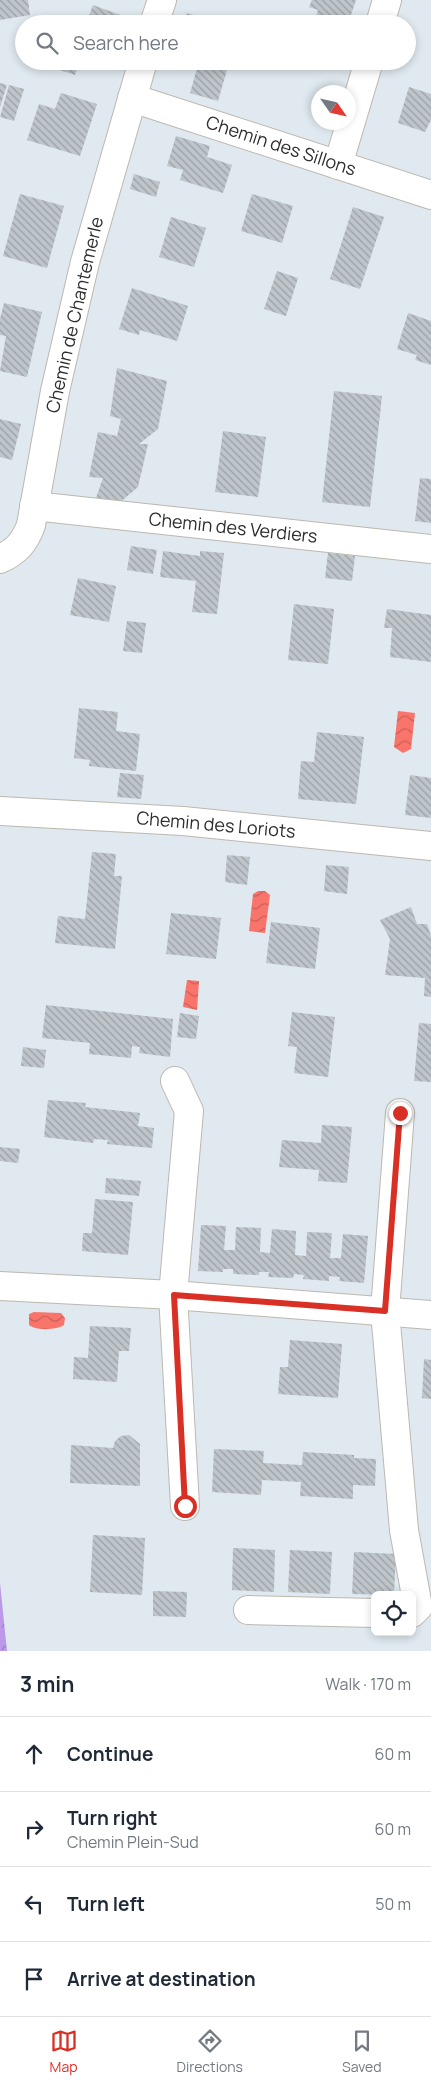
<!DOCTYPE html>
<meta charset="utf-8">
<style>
:root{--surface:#fff;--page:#f6f6f7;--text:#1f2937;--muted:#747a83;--line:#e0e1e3;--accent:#d93025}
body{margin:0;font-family:Manrope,sans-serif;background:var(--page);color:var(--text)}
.controls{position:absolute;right:15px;bottom:15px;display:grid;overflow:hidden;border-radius:8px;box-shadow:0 2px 8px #0003}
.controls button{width:45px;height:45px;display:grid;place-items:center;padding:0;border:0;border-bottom:1px solid var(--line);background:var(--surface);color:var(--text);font:25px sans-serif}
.compass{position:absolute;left:311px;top:85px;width:45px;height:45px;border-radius:50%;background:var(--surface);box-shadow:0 2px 8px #0003;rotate:124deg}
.stop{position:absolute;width:15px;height:15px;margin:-11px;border:4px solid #d93025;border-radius:50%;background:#fff}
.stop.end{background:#d93025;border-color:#fff;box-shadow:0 1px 5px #0008}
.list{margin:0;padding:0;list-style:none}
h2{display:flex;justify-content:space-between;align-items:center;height:65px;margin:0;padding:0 20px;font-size:21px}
h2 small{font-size:16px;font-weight:400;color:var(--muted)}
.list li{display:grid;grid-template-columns:32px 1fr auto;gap:15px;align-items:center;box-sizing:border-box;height:75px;padding:0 20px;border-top:1px solid var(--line)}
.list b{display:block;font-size:19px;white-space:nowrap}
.list p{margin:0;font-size:16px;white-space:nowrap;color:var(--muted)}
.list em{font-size:16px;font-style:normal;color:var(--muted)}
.icon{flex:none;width:28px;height:28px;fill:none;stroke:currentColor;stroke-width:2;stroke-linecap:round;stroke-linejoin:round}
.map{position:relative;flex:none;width:431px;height:1651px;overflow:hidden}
.search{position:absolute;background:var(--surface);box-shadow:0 2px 8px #0003;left:15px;right:15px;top:15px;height:55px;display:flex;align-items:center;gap:12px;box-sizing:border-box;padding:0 18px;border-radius:28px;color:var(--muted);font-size:19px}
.sheet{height:365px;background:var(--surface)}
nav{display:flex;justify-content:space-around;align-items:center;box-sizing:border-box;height:70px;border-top:1px solid var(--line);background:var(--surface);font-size:14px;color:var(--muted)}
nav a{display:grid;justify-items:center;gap:2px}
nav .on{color:var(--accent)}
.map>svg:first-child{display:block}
</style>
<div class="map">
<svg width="431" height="1651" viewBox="0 0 431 1651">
<defs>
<pattern id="forest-crowns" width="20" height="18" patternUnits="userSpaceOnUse" patternTransform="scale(1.25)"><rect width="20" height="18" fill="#bd97ea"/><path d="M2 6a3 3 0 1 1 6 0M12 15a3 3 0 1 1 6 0" fill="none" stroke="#9a7cbe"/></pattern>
<pattern id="water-waves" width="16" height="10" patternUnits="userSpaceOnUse" patternTransform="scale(1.25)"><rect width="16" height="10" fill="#f9746a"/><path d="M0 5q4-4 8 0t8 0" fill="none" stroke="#ca6058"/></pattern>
<pattern id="building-back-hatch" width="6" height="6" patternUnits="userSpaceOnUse" patternTransform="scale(1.25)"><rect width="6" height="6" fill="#bec5cb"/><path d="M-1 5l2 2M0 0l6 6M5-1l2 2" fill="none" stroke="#9ba0a5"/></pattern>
</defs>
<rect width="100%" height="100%" fill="#dfe9ef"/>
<polygon fill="url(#forest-crowns)" points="0,1583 7,1651 0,1651"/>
<g fill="url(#water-waves)">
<polygon points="398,711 415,713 411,749 403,753 394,747"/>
<polygon points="258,891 265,891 270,895 265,933 249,931 253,894"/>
<polygon points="187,980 199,981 197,1010 183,1007"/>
<path d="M 34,1312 L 61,1313 L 65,1318 L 64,1325 C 57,1330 36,1331 29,1325 L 29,1314 Z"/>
</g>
<g fill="url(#building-back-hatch)">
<polygon points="0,0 28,0 30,15 0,20"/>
<polygon points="312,0 356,0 348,24 331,24 315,19 318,10 309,7"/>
<polygon points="93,5 126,17 124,24 86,24"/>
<polygon points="187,13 217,22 217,24 184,24"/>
<polygon points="56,61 80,61 75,75 54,68"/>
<polygon points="199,61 229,63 218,101 190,93"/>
<polygon points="0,83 7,85 0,107"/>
<polygon points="9,85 24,89 14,121 0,117"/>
<polygon points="409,87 431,94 431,120 425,132 398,123"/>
<polygon points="61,93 97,104 80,156 27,140 39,104 55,109"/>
<polygon points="176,136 210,146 207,157 232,165 223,193 180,180 183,170 167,166"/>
<polygon points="134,174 160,182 156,197 130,189"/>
<polygon points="20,194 64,206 47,268 3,256"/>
<polygon points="252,194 293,206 282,243 241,231"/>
<polygon points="353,207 384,217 360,289 330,279"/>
<polygon points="171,217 206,228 194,267 159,257"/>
<polygon points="277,271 298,278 286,316 264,309"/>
<polygon points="132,288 188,306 177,341 140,330 139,335 119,329"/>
<polygon points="4,303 42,312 27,377 0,371 6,336 0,335 0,319"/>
<polygon points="408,313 431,321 431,365 415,360 417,355 397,349"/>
<polygon points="117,368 167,381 158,429 139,444 148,444 138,487 118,504 96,498 103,478 89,477 98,432 117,436 121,419 110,416"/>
<polygon points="334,391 382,396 370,507 322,502"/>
<polygon points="0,419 21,424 12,460 0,457"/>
<polygon points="223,431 266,437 258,497 215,492"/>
<polygon points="420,478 431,479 431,523 415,521"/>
<polygon points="131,546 157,550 153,574 127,570"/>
<polygon points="163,551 200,556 200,551 224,553 217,614 192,612 196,581 160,577"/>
<polygon points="328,553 355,556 352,581 325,578"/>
<polygon points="78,578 116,586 109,622 70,615"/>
<polygon points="294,604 334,609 328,664 288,660"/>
<polygon points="387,609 431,615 431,662 390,657 392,628 384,628"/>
<polygon points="127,621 146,623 142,653 123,651"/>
<polygon points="79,708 118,712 116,731 140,734 136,771 89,766 90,760 74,758"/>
<polygon points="317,732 364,737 356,804 298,799 301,761 314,762"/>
<polygon points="120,773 144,775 141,799 117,797"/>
<polygon points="410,775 431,778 431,818 405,815"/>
<polygon points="92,852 116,854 114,876 122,876 115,949 55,943 58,916 85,919"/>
<polygon points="227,855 250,857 247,885 225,882"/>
<polygon points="326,865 349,867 347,894 324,891"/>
<polygon points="411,907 417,924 427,924 431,936 431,997 424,996 425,978 385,975 390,939 380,920"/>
<polygon points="171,913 221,918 216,959 166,954"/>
<polygon points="271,922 320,928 315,969 266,963"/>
<polygon points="46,1005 173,1019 170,1057 139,1053 140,1047 132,1046 131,1058 89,1054 90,1043 42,1038"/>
<polygon points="292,1012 335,1017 328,1077 294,1073 297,1047 288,1046"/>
<polygon points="180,1013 199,1016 196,1039 177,1037"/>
<polygon points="419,1023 431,1024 431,1082 414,1081"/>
<polygon points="23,1047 46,1050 44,1068 21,1066"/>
<polygon points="48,1100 86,1103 85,1107 140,1113 138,1126 154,1128 152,1148 107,1144 108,1140 94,1139 93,1143 44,1137"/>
<polygon points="322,1125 352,1127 347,1183 318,1181 319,1170 279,1167 282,1140 321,1143"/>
<polygon points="0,1147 20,1149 18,1163 0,1161"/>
<polygon points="106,1178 141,1181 139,1196 105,1193"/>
<polygon points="95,1199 133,1202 128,1255 82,1251 83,1233 92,1233"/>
<polygon points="201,1225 226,1226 224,1250 235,1250 236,1227 261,1228 260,1252 270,1253 272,1229 296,1231 295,1255 306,1256 307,1232 332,1233 330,1258 341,1258 343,1234 368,1236 364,1283 339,1281 340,1277 329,1276 329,1281 303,1279 304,1275 294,1274 293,1278 268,1277 269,1272 259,1272 259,1275 233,1274 233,1269 223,1269 223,1272 198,1271"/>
<polygon points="90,1326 131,1328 129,1351 119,1351 117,1382 73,1379 74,1357 88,1358"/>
<polygon points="290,1340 342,1344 338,1398 278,1394 280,1367 288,1367"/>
<polygon points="424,1359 431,1360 431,1399 422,1398"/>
<polygon points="129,1435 140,1444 140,1486 70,1483 71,1445 113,1448 115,1441 121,1436"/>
<polygon points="214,1449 264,1451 263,1463 302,1465 303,1452 354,1455 354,1458 376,1459 375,1486 353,1485 353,1499 300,1496 301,1482 262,1480 261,1495 212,1492"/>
<polygon points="93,1535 145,1538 142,1595 90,1592"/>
<polygon points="233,1548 275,1550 274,1592 232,1590"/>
<polygon points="290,1550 332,1552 330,1594 288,1592"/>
<polygon points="354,1552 396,1554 394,1595 352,1594"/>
<polygon points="153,1591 187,1592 186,1617 153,1616"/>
</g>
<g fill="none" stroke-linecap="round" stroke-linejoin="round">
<g stroke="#bdb8af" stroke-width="30">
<g id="minor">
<polyline points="154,24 162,0"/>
<polyline points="380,24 387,0"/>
<polyline points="132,98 431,195"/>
<polyline points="338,165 369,61"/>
<polyline points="34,506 431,549"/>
<path d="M 0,559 C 16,552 25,542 31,525 L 55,391 L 85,262 L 143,61"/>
<polyline points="0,811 183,821 431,846"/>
<polyline points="175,1081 189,1111 173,1295 185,1506"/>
<polyline points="400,1113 385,1311 404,1530 418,1607 412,1613"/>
<polyline points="0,1286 173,1295 431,1315"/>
<polyline points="248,1610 375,1613"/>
</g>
</g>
<use href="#minor" stroke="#fff" stroke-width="28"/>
</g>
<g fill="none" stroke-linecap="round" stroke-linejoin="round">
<polyline stroke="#d93025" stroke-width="6" points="185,1506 174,1295 385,1311 400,1113"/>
</g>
<g text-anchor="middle" stroke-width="5" stroke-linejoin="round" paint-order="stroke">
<g font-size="18" fill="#2d2d2d" stroke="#fff">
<text transform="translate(281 146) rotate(18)" y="6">Chemin des Sillons</text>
<text transform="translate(75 315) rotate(-77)" y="6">Chemin de Chantemerle</text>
<text transform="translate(233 528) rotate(6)" y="6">Chemin des Verdiers</text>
<text transform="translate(216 825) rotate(5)" y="6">Chemin des Loriots</text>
</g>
</g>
</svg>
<div class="controls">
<button><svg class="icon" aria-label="locate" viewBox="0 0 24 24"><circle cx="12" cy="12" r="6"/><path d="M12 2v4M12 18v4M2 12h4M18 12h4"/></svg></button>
</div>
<svg class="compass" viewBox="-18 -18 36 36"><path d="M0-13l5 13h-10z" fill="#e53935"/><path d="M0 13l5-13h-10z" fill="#747a83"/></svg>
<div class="stop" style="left:185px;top:1506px"></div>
<div class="stop end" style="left:400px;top:1113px"></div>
<div class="search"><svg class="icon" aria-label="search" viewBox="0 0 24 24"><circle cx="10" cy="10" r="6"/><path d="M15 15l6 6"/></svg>Search here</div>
</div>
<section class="sheet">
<h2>3 min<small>Walk · 170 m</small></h2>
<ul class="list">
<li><svg class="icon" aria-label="ahead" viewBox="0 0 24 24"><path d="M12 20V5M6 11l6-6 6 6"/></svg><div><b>Continue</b></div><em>60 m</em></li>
<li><svg class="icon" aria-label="right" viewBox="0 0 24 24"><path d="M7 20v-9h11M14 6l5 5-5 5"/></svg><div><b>Turn right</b><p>Chemin Plein-Sud</p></div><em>60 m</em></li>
<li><svg class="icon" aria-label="left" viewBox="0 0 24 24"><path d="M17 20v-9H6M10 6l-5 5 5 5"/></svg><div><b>Turn left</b></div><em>50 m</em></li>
<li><svg class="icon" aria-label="arrive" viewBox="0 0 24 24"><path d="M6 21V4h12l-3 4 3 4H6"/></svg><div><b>Arrive at destination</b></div></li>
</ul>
</section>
<nav>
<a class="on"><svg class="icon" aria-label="map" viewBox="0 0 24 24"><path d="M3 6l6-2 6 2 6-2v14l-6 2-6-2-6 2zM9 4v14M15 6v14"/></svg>Map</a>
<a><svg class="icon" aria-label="directions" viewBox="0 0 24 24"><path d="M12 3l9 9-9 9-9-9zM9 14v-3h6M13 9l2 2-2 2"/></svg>Directions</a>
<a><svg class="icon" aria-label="saved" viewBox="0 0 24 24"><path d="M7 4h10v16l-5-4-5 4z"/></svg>Saved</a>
</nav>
